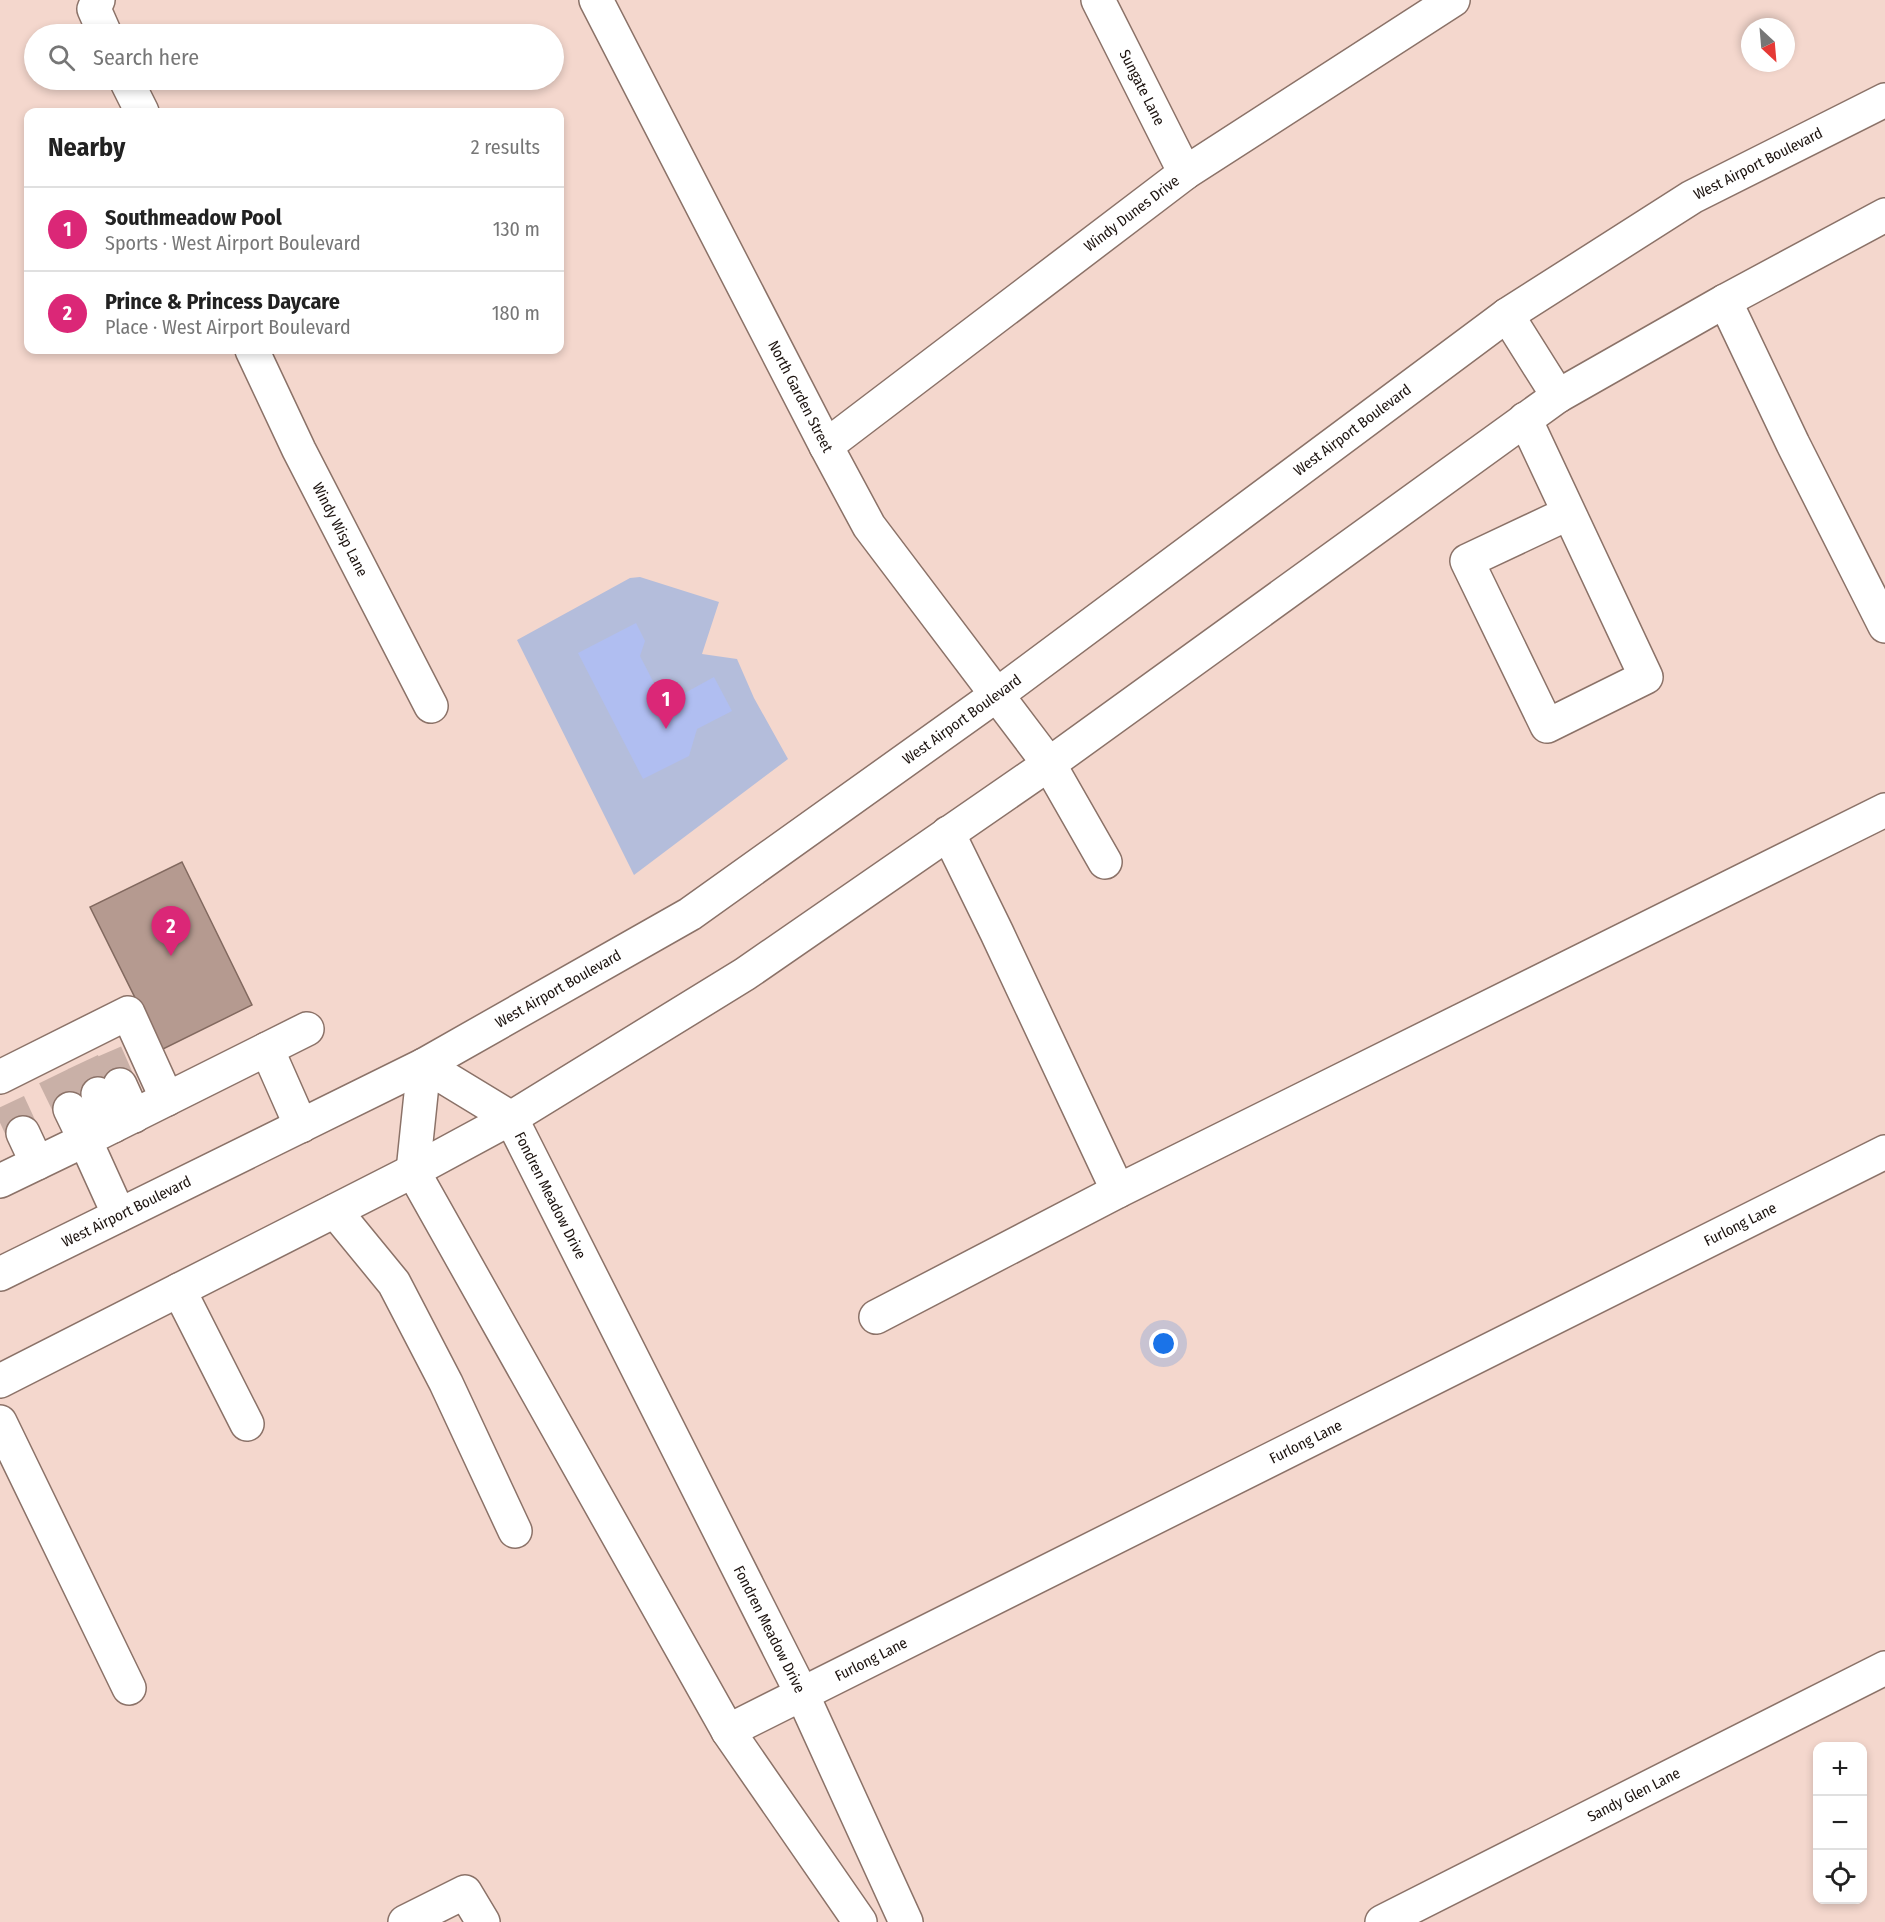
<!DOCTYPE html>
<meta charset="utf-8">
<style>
:root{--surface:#fff;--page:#f2f2f2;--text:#222;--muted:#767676;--line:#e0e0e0;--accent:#db2777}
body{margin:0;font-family:"Fira Sans Condensed",sans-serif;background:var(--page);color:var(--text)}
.controls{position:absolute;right:18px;bottom:18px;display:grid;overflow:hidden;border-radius:12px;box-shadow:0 3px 9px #0003}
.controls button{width:54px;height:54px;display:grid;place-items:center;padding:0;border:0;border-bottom:2px solid var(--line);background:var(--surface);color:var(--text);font:30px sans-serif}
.compass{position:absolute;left:1741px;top:18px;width:54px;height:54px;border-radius:50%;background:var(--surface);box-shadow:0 3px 9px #0003;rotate:154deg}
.you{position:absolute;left:1164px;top:1344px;width:21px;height:21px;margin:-15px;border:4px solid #fff;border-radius:50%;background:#1a73e8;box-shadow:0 0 0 9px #1a73e833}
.badge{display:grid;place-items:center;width:39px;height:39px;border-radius:50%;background:var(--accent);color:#fff;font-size:20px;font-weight:700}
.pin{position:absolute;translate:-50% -50px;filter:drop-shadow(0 2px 3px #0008)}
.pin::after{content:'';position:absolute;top:32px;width:21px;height:18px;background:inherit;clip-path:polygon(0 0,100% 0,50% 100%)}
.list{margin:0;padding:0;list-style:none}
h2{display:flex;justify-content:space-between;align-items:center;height:78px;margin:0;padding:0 24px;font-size:26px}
h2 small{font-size:20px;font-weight:400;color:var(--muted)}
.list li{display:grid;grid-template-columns:39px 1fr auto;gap:18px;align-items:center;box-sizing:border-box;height:84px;padding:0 24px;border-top:2px solid var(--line)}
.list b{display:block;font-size:22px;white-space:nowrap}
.list p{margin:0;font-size:20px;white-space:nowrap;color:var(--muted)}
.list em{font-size:20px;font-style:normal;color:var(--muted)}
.icon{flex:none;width:33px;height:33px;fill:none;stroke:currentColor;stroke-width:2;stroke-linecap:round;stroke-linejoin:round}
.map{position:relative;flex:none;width:1885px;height:1922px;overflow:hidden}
.search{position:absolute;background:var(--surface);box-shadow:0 3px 9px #0003;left:24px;top:24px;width:540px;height:66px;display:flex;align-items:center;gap:15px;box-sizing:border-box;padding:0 21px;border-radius:33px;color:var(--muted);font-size:22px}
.panel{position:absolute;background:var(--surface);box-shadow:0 3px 9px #0003;left:24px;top:108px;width:540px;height:246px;border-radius:12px}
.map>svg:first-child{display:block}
</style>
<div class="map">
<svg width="1885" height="1922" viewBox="0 0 1885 1922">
<rect width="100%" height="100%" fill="#f4d7cd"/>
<polygon fill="#b4bddb" points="640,577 719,602 702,654 737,659 754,698 788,759 634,875 517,640 630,578"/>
<polygon fill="#b0bef1" points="636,623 645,641 640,656 656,687 683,694 714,677 732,711 697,729 689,756 643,779 578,653"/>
<polygon fill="#b59a90" stroke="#82695f" stroke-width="1.5" points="182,862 252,1005 161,1050 90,907"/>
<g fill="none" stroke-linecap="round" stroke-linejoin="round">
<g stroke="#c9b0a7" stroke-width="33" stroke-dasharray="33 16" stroke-linecap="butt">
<polyline points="106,1053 120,1085"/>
<polyline points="83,1062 98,1094"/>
<polyline points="54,1076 70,1109"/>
<polyline points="9,1103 23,1133"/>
</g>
<g stroke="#8b7268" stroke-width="36">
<g id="minor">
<polyline points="98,0 94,9 105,34"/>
<path id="s1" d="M 596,0 L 826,446 L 869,526 L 1049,764 L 1105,862"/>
<path id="s2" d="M 1098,0 L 1185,173"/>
<polyline points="126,80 142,112"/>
<polyline points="1725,301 1793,444 1885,626"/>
<path id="s3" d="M 252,350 L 299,450 L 431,706"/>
<polyline points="1525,419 1646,677 1547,726 1467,561 1569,513"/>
<path id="s4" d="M 826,446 L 1185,173 L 1453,0"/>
<polyline points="948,833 997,933 1118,1191"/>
<polyline points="267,1049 301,1126"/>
<polyline points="0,1077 128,1013 167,1099"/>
<polyline points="120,1085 134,1116"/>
<polyline points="98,1094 113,1126"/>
<polyline points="23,1133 37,1163"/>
<polyline points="0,1181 85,1140 70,1109"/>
<polyline points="335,1211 394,1283 446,1383 515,1531"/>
<polyline points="119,1215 85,1140 307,1029"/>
<polyline points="179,1290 247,1424"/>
<polyline points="876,1317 1118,1191 1885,810"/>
<polyline points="0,1422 129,1688"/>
<path id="s5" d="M 728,1731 L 1885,1152"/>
<polyline points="405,1922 465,1892 483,1922"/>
<path id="s6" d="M 860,1922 L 728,1731 L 413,1171 L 424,1065 L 511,1118 L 802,1694 L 906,1922"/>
<path id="s7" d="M 1382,1922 L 1885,1668"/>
</g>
</g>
<g stroke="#8b7268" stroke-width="36">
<g id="major">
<polyline points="1507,315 1558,396"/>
<path id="s8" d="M 0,1274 L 424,1065 L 690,914 L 998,694 L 1507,315 L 1692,197 L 1885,100"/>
<polyline points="0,1381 413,1171 511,1118 745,974 1049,764 1558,396 1725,301 1885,215"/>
</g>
</g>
<use href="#minor" stroke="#fff" stroke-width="33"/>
<use href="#major" stroke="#fff" stroke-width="33"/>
</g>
<g text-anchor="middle" stroke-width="6" stroke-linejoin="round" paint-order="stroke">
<g font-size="15" fill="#1c130f" stroke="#fff">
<text dy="5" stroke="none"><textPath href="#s2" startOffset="98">Sungate Lane</textPath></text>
<text dy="5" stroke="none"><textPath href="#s8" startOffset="2085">West Airport Boulevard</textPath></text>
<text dy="5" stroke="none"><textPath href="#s4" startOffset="384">Windy Dunes Drive</textPath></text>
<text dy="5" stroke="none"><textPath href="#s1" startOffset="446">North Garden Street</textPath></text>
<text dy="5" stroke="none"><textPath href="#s8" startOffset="1599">West Airport Boulevard</textPath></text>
<text dy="5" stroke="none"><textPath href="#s3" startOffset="200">Windy Wisp Lane</textPath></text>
<text dy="5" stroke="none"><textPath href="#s8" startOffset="1113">West Airport Boulevard</textPath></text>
<text dy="5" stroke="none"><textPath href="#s8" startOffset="627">West Airport Boulevard</textPath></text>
<text dy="5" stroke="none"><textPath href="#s6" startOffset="1170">Fondren Meadow Drive</textPath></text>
<text dy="5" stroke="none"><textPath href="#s8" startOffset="141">West Airport Boulevard</textPath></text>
<text dy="5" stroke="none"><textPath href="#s5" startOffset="1132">Furlong Lane</textPath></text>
<text dy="5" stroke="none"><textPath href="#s5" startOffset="646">Furlong Lane</textPath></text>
<text dy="5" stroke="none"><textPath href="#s6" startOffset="1656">Fondren Meadow Drive</textPath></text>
<text dy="5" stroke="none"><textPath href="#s5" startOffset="160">Furlong Lane</textPath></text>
<text dy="5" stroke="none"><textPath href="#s7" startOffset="282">Sandy Glen Lane</textPath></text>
</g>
</g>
</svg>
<div class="controls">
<button>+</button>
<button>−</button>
<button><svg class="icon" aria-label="locate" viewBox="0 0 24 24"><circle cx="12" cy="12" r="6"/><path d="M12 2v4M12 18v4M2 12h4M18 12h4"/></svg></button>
</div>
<svg class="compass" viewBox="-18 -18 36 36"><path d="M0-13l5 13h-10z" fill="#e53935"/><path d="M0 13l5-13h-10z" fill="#767676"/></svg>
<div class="you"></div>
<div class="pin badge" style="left:666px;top:729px">1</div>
<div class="pin badge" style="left:171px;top:956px">2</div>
<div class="search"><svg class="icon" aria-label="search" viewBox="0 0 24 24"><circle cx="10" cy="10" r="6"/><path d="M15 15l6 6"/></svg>Search here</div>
<section class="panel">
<h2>Nearby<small>2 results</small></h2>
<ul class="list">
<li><span class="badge">1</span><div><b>Southmeadow Pool</b><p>Sports · West Airport Boulevard</p></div><em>130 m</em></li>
<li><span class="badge">2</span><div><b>Prince &amp; Princess Daycare</b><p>Place · West Airport Boulevard</p></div><em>180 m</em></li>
</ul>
</section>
</div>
